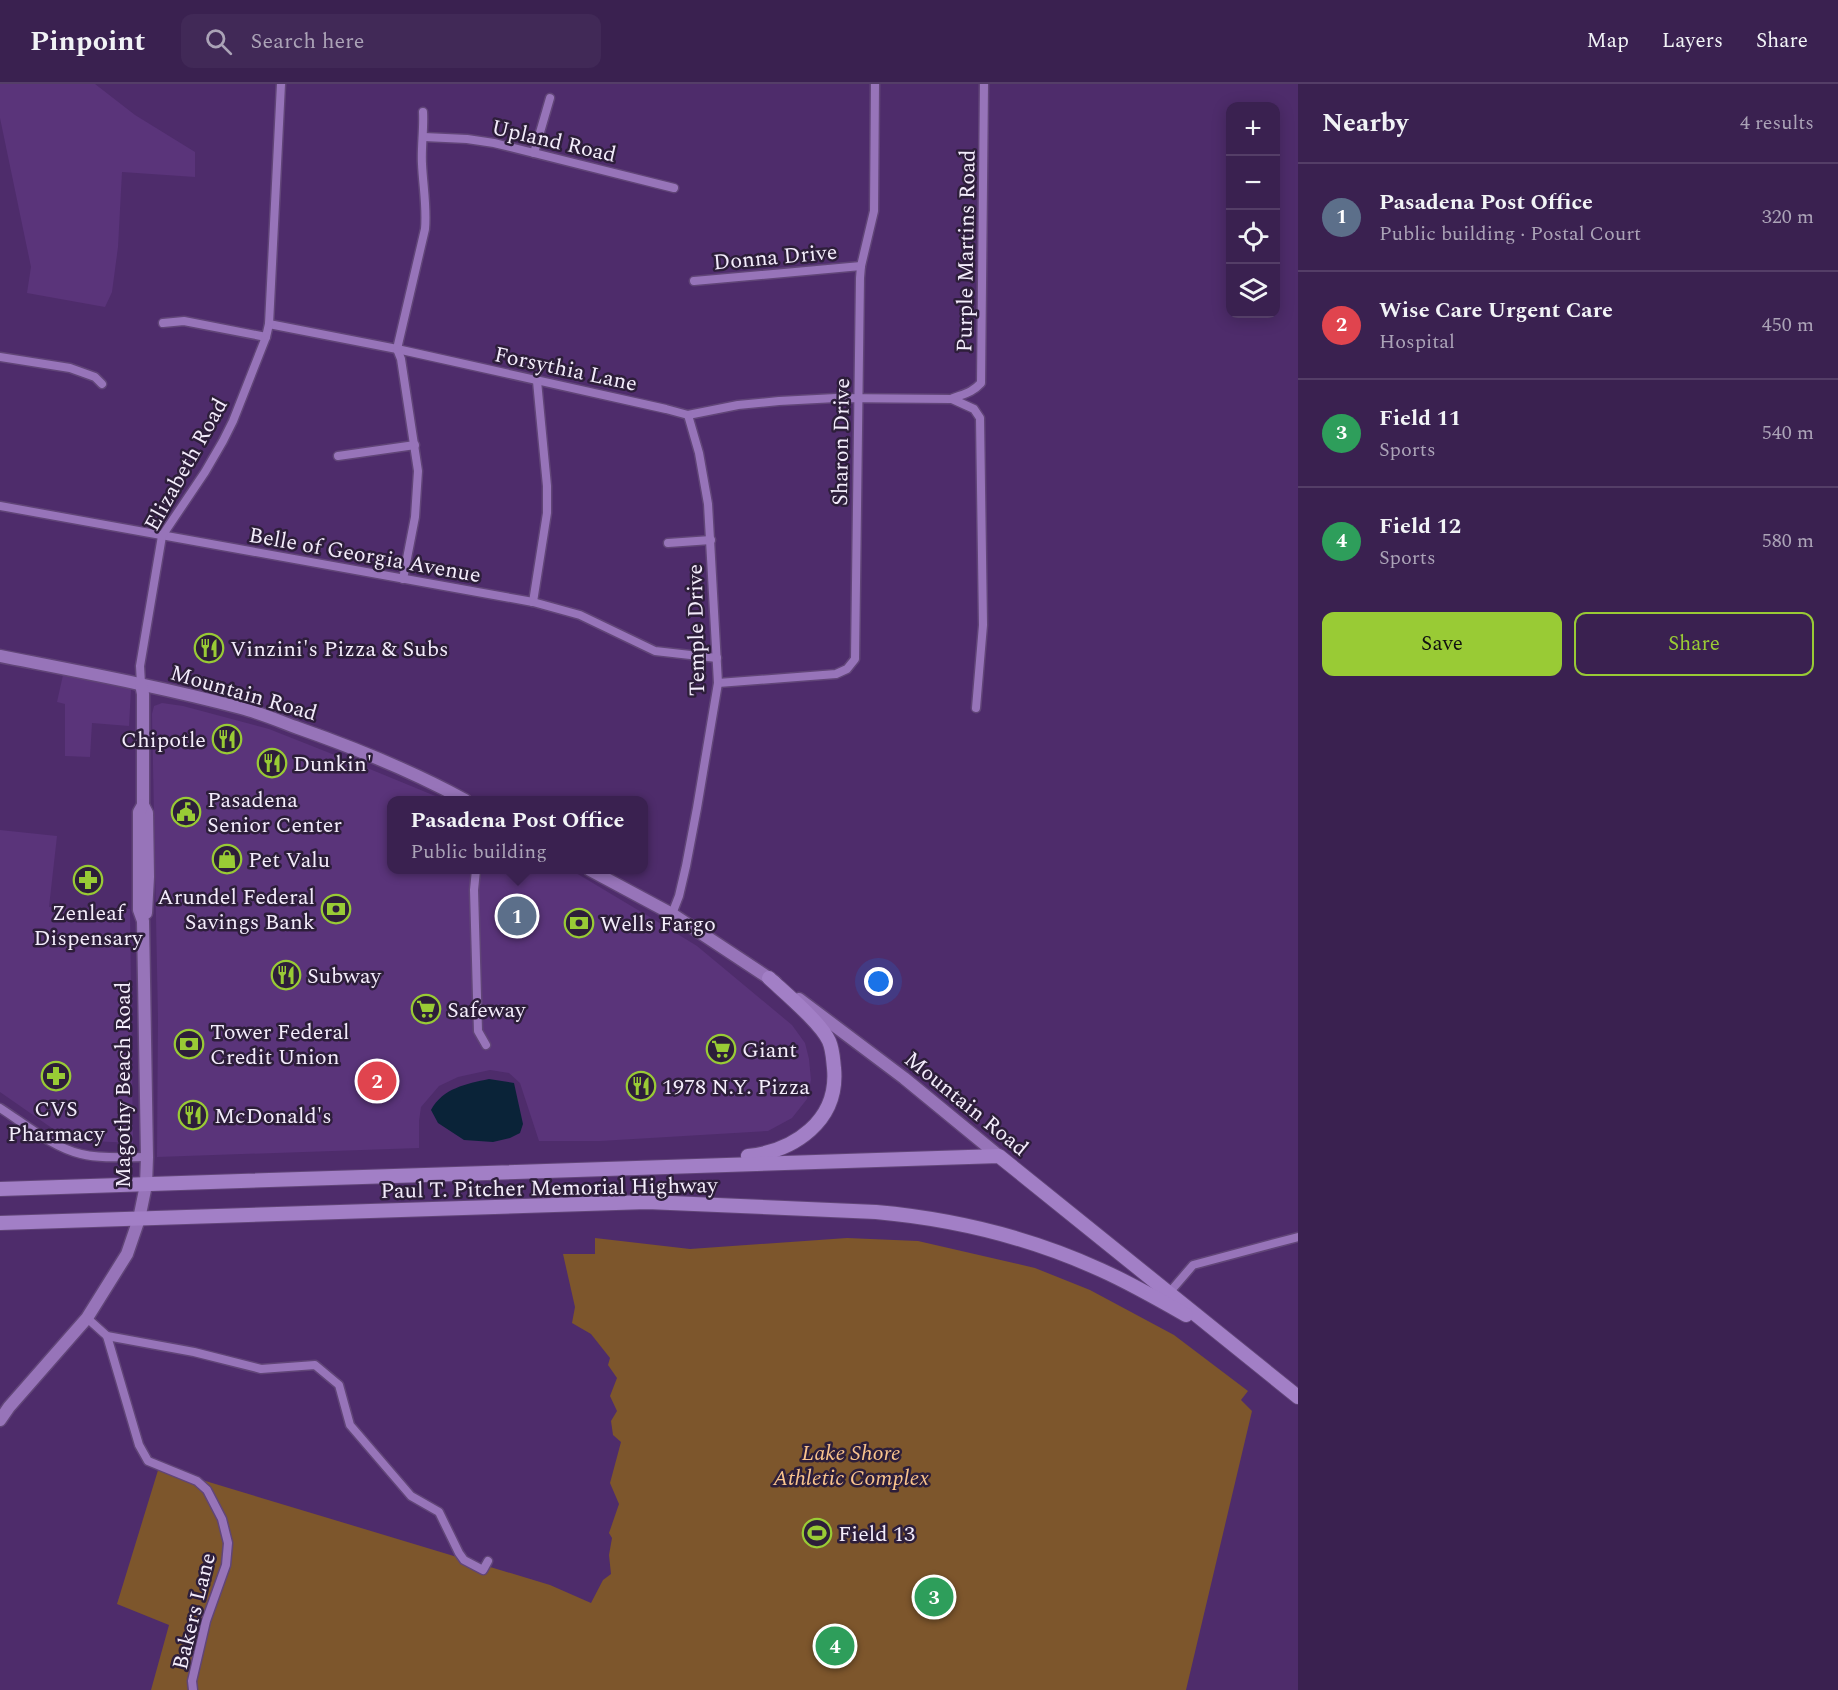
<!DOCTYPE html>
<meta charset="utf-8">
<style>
:root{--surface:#3a2150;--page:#412957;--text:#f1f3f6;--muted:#aba3b7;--line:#543e67;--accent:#99cb35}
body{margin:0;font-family:Spectral,serif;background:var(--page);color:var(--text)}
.controls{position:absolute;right:18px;top:18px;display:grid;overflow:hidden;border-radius:12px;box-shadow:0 3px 15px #0003}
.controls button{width:54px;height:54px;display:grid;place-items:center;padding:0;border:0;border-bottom:2px solid var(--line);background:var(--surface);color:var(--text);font:30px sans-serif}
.you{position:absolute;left:879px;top:898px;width:21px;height:21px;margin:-15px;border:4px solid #fff;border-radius:50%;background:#1a73e8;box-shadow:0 0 0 9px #1a73e833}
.badge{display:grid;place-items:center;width:39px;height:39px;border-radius:50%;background:var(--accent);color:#fff;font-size:20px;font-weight:700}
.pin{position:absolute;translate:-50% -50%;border:3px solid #fff;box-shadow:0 2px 6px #0006}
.popup{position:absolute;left:387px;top:712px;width:261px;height:78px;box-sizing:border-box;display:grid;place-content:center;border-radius:12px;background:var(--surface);filter:drop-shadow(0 2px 4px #0005);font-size:20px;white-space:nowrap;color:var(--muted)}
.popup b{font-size:22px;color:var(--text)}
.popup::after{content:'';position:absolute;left:50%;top:100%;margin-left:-12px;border:12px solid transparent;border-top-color:var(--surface)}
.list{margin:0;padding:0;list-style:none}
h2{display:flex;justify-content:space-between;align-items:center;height:78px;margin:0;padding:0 24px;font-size:26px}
h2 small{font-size:20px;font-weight:400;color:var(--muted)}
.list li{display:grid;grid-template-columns:39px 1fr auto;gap:18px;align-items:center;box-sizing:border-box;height:108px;padding:0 24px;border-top:2px solid var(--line)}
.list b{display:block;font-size:22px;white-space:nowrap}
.list p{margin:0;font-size:20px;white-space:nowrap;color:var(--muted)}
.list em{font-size:20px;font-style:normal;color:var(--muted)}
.actions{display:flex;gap:12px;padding:18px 24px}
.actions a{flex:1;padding:14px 0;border:2px solid var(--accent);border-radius:12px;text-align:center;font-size:21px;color:var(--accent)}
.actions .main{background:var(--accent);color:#111}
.icon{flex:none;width:33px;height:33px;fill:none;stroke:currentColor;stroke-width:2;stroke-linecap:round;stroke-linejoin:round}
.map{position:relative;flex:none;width:1298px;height:1606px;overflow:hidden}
header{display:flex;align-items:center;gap:36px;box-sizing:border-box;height:84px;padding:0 30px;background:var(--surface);border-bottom:2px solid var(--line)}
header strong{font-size:28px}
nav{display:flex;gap:33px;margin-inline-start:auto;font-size:21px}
.search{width:420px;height:54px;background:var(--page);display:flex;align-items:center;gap:15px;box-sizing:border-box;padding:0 21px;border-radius:12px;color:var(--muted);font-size:22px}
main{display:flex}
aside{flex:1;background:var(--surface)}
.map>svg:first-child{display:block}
</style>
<header>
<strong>Pinpoint</strong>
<div class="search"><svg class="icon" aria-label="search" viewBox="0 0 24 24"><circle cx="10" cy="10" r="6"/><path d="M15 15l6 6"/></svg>Search here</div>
<nav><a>Map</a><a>Layers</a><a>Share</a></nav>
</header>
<main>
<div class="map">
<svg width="1298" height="1606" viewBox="0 0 1298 1606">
<rect width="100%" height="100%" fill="#4e2c6b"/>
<g fill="#5a347a">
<polygon points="0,0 95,0 135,31 195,68 195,93 122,88 118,163 112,208 105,223 27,209 31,183 0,34"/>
<polygon points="63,591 131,605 129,642 92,639 90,673 65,672 65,620 57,618"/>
<polygon points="162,619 183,622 269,645 360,681 445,716 391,716 391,786 571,786 653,835 697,862 792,941 805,959 809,975 811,996 807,1015 792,1034 768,1047 600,1057 539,1057 520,999 509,989 490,986 458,993 439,1002 421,1023 419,1037 419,1064 157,1073 158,934 152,630 154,622"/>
<polygon points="0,746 57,752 49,823 130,825 133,1059 69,1056 0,1008"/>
</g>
<polygon fill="#7d562c" points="595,1154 690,1165 847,1154 918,1157 1035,1184 1090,1206 1174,1251 1248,1307 1241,1316 1252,1327 1186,1606 151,1606 169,1541 117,1520 159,1383 550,1501 591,1519 603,1496 611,1490 609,1471 612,1454 609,1449 619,1420 610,1399 621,1358 613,1351 611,1337 617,1327 610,1312 617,1294 608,1281 610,1274 591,1250 572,1239 575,1223 563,1170 595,1170"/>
<path fill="#0a2338" d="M 489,995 L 514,999 L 523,1040 L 520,1049 L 510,1054 L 493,1058 L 464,1056 L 438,1039 L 431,1026 C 443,1004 466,1000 489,995 Z"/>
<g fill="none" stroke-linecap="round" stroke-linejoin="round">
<g stroke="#614578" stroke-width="11">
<g id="street">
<polyline points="424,53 467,55 494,59 674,104"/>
<polyline points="534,69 550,14"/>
<polyline points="694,197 861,182"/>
<polyline points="163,239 184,237 266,253"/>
<path d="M 269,240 L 397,265 L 666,325 L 688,331 L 738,321 L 779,317 L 836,314 L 951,315 C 963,310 972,309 981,299 L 984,0"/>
<polyline points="0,273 70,284 95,293 102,300"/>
<polyline points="952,315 974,325 980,334 983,541 976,624"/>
<polyline points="338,372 415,361"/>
<polyline points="0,422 533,518 580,531 655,567 717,574"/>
<polyline points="668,459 711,456"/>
<path d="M 403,495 L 415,433 L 418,387 L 401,275 L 397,265 L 425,145 C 427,123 423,102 422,80 C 421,63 424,45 423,28"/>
<polyline points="533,518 547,429 547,402 537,297"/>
<polyline points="718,599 836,590 847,585 855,575 860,194 861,182 874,127 875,0"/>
<polyline points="141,600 140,582 162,452 205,388 223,357 233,337 266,253 269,240 281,0"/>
<polyline points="476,786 474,806 478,947 486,961"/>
<polyline points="672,830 679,812 686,782 697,724 718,599 708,420 699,369 688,331"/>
<path d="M 0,1024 C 25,1040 52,1063 81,1070 C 102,1075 125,1073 147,1073"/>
<polyline points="1169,1209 1193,1181 1298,1153"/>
<polyline points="87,1234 107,1252 194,1268 261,1285 315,1281 339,1301 350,1341 411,1412 439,1428 459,1469 464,1476 483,1486 488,1477"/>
<polyline points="107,1252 139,1361 148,1377 197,1397 207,1406 222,1435 228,1459 226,1481 206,1537 192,1597 193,1606"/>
</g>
</g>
<g stroke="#614578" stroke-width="15">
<g id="secondary">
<path d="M 0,572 C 81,588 162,603 241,624 C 260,629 279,637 298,644 C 355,664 412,687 465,716"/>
<polyline points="141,600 143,610 143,721 147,729 148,793 146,829"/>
<polyline points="590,786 672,830 775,898"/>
<polyline points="799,915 904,994 999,1072"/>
<polyline points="0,1336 9,1323 87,1234 127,1170 139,1135 146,1101 147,1073 143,837 139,826 139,728 143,721"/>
</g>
</g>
<g stroke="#614578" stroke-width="16">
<g id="primary">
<path d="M 748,1072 C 794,1067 839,1037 834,984 C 833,976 833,966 829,957 C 821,939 785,909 769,894"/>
<polyline points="0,1105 999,1072 1298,1313"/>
<path d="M 0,1139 L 647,1118 L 876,1128 C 954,1135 1029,1153 1101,1186 C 1130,1199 1158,1215 1186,1231"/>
</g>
</g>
<use href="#street" stroke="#9774b9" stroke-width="8"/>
<use href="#secondary" stroke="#9774b9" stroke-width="12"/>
<use href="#primary" stroke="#a27fc6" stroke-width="14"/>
</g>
<defs>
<g id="restaurant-ring" transform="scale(1.5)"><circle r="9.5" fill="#2d1e3a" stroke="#99cb35" stroke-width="1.5"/><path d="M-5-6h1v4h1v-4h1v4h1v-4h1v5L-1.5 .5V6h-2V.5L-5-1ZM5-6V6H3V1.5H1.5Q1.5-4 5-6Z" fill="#99cb35"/></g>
<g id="civic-ring" transform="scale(1.5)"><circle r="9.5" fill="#2d1e3a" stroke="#99cb35" stroke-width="1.5"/><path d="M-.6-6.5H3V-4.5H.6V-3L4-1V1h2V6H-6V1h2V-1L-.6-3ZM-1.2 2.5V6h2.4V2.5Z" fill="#99cb35"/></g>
<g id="shop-ring" transform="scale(1.5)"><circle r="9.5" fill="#2d1e3a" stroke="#99cb35" stroke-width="1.5"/><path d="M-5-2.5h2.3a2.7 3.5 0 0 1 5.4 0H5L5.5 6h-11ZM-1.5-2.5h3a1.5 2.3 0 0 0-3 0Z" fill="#99cb35"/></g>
<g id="pharmacy-ring" transform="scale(1.5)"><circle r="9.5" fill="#2d1e3a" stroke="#99cb35" stroke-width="1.5"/><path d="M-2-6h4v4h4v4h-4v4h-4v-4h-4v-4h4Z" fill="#99cb35"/></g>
<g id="bank-ring" transform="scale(1.5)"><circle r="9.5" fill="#2d1e3a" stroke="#99cb35" stroke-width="1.5"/><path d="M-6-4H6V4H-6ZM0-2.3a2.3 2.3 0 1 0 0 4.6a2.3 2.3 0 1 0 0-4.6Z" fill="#99cb35"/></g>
<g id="supermarket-ring" transform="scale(1.5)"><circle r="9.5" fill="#2d1e3a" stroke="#99cb35" stroke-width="1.5"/><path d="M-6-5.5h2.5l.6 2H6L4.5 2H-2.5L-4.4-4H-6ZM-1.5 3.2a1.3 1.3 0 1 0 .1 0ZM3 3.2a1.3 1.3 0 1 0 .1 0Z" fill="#99cb35"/></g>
<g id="stadium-ring" transform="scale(1.5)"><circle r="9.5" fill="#2d1e3a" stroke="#99cb35" stroke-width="1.5"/><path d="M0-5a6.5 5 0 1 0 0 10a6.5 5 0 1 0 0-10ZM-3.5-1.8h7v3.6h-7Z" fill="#99cb35"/></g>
</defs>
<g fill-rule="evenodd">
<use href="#restaurant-ring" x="209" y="564"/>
<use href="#restaurant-ring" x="227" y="655"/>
<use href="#restaurant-ring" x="272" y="679"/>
<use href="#civic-ring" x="186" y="728"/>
<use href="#shop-ring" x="227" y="775"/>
<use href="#pharmacy-ring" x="88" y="796"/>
<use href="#bank-ring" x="336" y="825"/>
<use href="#bank-ring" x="579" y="839"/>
<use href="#restaurant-ring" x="286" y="891"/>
<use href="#supermarket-ring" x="426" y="925"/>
<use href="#bank-ring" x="189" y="960"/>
<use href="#supermarket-ring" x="721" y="965"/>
<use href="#pharmacy-ring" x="56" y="992"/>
<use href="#restaurant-ring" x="641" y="1002"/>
<use href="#restaurant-ring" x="193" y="1031"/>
<use href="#stadium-ring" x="817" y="1449"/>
</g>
<g text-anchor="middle" stroke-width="5" stroke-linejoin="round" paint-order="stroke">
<g font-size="22" fill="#f3ecfb" stroke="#2d1e3a">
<text transform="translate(554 56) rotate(13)" y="8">Upland Road</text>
<text transform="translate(965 167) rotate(-89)" y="8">Purple Martins Road</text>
<text transform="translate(775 172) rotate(-5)" y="8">Donna Drive</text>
<text transform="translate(566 284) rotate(12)" y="8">Forsythia Lane</text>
<text transform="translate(840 358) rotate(-89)" y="8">Sharon Drive</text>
<text transform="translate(185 380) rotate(-61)" y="8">Elizabeth Road</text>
<text transform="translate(365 470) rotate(10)" y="8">Belle of Georgia Avenue</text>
<text transform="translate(695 546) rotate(-91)" y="8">Temple Drive</text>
<text transform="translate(244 608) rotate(16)" y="8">Mountain Road</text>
<text transform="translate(122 1001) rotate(-90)" y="8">Magothy Beach Road</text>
<text transform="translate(967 1019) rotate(39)" y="8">Mountain Road</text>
<text transform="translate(549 1103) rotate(-1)" y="8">Paul T. Pitcher Memorial Highway</text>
<text transform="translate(193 1527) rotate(-76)" y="8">Bakers Lane</text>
</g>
<g font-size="22" fill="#f3ecfb" stroke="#2d1e3a" text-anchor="start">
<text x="230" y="572">Vinzini's Pizza &amp; Subs</text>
<text x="206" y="663" text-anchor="end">Chipotle</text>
<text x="293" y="687">Dunkin'</text>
<text x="207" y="723">Pasadena<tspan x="207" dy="25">Senior Center</tspan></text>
<text x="248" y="783">Pet Valu</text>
<text x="315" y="820" text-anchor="end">Arundel Federal<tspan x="315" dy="25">Savings Bank</tspan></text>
<text x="88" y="836" text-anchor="middle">Zenleaf<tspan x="88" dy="25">Dispensary</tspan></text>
<text x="600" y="847">Wells Fargo</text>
<text x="307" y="899">Subway</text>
<text x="447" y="933">Safeway</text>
<text x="210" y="955">Tower Federal<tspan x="210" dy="25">Credit Union</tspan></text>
<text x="742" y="973">Giant</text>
<text x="662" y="1010">1978 N.Y. Pizza</text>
<text x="56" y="1032" text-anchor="middle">CVS<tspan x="56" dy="25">Pharmacy</tspan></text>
<text x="214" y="1039">McDonald's</text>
<text x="838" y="1457">Field 13</text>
</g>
<g font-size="22" font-style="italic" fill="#fac48d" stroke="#2d1e3a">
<text x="851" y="1376">Lake Shore<tspan x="851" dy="25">Athletic Complex</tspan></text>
</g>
</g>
</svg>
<div class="controls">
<button>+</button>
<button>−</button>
<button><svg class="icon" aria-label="locate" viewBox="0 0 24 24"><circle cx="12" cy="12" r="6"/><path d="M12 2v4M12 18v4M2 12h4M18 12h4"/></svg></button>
<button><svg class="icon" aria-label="layers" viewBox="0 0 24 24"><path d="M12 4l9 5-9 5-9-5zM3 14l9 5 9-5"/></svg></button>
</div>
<div class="you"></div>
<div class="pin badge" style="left:517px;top:832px;background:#5c6f8a">1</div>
<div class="popup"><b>Pasadena Post Office</b>Public building</div>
<div class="pin badge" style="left:377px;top:997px;background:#e0444e">2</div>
<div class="pin badge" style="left:934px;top:1513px;background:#2e9e5b">3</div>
<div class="pin badge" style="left:835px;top:1562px;background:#2e9e5b">4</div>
</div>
<aside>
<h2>Nearby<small>4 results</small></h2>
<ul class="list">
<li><span class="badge" style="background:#5c6f8a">1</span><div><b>Pasadena Post Office</b><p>Public building · Postal Court</p></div><em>320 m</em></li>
<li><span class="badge" style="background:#e0444e">2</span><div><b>Wise Care Urgent Care</b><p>Hospital</p></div><em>450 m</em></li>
<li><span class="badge" style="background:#2e9e5b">3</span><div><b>Field 11</b><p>Sports</p></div><em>540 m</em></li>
<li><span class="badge" style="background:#2e9e5b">4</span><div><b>Field 12</b><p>Sports</p></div><em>580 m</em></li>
</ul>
<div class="actions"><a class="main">Save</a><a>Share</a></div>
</aside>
</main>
